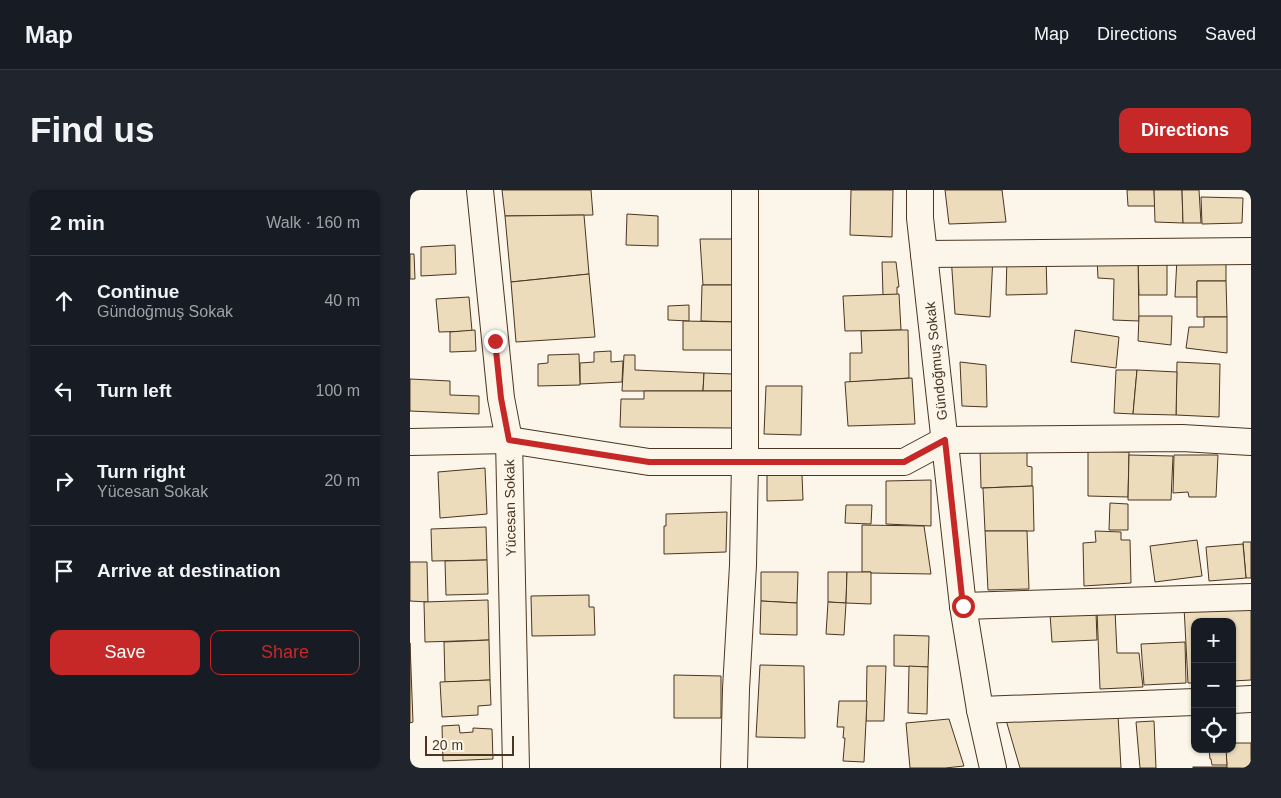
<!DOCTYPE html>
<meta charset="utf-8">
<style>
:root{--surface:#171b24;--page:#20242c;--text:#f1f3f6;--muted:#9ea1a6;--line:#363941;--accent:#c62828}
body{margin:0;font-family:Arial,sans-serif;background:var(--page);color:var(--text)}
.controls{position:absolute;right:15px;bottom:15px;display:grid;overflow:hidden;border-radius:10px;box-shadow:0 1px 4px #0004}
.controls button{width:45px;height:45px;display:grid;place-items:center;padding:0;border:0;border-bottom:1px solid var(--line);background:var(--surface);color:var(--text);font:25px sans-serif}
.scale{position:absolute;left:15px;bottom:12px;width:89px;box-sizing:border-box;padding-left:5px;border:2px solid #4a3520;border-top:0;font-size:14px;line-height:18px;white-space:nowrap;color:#4a3520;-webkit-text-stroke:4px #fbf6e9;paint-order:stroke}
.stop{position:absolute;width:15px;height:15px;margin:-11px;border:4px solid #c62828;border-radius:50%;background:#fff}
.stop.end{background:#c62828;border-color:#fff;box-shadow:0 1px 5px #0008}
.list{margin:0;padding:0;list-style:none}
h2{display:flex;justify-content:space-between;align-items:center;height:65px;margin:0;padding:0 20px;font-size:21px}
h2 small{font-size:16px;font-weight:400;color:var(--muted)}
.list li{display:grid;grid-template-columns:32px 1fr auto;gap:15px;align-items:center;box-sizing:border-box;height:90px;padding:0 20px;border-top:1px solid var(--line)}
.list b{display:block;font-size:19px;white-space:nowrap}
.list p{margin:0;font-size:16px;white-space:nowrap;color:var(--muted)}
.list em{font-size:16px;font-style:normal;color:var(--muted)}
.actions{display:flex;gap:10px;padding:15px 20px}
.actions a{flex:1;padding:11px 0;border:1px solid var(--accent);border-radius:10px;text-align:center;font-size:18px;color:var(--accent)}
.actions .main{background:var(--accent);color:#fff}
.icon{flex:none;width:28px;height:28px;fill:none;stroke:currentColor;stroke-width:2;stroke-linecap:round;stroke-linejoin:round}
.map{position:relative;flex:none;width:841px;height:578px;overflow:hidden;border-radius:10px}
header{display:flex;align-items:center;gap:30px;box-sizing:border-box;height:70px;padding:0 25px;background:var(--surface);border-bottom:1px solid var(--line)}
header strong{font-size:24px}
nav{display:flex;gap:28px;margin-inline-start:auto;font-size:18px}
.intro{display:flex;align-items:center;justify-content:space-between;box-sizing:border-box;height:120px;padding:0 30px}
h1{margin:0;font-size:35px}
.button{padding:12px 22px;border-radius:10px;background:var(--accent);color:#fff;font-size:18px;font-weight:700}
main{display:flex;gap:30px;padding:0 30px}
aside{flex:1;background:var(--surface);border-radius:10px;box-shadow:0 1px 4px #0004}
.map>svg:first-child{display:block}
</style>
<header>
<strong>Map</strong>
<nav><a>Map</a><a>Directions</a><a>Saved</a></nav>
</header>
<div class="intro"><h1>Find us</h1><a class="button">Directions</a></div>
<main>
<aside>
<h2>2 min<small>Walk · 160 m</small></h2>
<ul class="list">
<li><svg class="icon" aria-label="ahead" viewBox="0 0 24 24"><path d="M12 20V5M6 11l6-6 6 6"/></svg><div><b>Continue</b><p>Gündoğmuş Sokak</p></div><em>40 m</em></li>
<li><svg class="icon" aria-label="left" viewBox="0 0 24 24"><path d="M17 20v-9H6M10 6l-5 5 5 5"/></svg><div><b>Turn left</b></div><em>100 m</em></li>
<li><svg class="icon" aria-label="right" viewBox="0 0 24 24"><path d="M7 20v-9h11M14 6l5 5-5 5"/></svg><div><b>Turn right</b><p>Yücesan Sokak</p></div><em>20 m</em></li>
<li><svg class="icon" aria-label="arrive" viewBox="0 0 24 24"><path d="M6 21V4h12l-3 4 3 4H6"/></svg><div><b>Arrive at destination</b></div></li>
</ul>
<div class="actions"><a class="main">Save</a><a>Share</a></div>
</aside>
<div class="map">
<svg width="841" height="578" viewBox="0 0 841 578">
<rect width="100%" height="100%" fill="#fbf6e9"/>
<g fill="#ecdcbc" stroke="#4a3520">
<polygon points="92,0 181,0 183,25 95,26"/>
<polygon points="441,0 483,0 482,47 440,45"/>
<polygon points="535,0 592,0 596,32 539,34"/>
<polygon points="717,0 744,0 745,16 718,16"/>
<polygon points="744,0 772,0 773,33 745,32"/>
<polygon points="772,0 789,0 791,33 773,33"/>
<polygon points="791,7 833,8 832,33 792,34"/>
<polygon points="217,24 248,26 248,56 216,55"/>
<polygon points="174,25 179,84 101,92 95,26"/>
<polygon points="290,49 324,49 327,95 293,95"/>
<polygon points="45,55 46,84 11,86 11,57"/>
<polygon points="0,64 4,64 5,89 0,89"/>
<polygon points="541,66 583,66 580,127 545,124"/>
<polygon points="597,67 636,67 637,104 596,105"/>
<polygon points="757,67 757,105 729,105 728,70"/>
<polygon points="816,67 816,91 787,91 787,107 765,107 767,68"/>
<polygon points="728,68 729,131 703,130 704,89 688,88 687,69"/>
<polygon points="472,72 486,72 489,97 487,97 487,105 473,105"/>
<polygon points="179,84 185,147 106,152 101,92"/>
<polygon points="787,91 816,91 817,127 787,127"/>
<polygon points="292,95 328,95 327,132 291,131"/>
<polygon points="489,104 491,140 435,141 433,106"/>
<polygon points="59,107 62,141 29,142 26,109"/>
<polygon points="279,115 279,131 258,130 258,116"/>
<polygon points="729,126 762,126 761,155 728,151"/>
<polygon points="794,127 817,127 817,163 776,158 779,137 794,137"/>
<polygon points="273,131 327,132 325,160 273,160"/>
<polygon points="65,140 66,161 40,162 40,142"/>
<polygon points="491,140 498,140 499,188 440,192 440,163 452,163 451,141"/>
<polygon points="665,140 709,147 706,178 661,172"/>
<polygon points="201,161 201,172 213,171 212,192 170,194 170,173 184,172 184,162"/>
<polygon points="169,164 170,195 128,196 128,174 138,173 138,165"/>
<polygon points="214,165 225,165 225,180 294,183 293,201 212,201"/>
<polygon points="550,172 576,175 577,217 552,216"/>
<polygon points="767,172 810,174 809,227 766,225"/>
<polygon points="706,180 727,180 723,224 704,223"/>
<polygon points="727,180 767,182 766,225 723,224"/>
<polygon points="294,183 323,184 323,201 293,201"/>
<polygon points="502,188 505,234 438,236 435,192"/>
<polygon points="0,189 40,191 40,205 69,206 69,224 0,221"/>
<polygon points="356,196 392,196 391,245 354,244"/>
<polygon points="234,201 323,201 323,238 210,237 211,209 234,209"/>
<polygon points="617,257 617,276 622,277 622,296 571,298 570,259"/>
<polygon points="678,261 719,262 718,307 678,306"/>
<polygon points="719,265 763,266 761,310 718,310"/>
<polygon points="764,265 808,265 806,307 779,307 778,302 763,303"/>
<polygon points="75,278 77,324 30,328 28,282"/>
<polygon points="357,285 392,285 393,310 357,311"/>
<polygon points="521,290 521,336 476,334 476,291"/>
<polygon points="623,296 624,341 575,341 573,298"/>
<polygon points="700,313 718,314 718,340 699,340"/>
<polygon points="436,315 462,315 461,334 435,333"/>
<polygon points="317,322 316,362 254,364 254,336 256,336 256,324"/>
<polygon points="452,335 514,336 521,384 461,383 461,382 452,382"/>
<polygon points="76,337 77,370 22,371 21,339"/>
<polygon points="575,341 617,341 619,399 578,400"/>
<polygon points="685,341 711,342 711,350 720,350 721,393 674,396 673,353 686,352"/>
<polygon points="787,350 792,386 745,392 740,356"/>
<polygon points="833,352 841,352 841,388 836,388"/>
<polygon points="833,354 836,388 799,391 796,357"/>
<polygon points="77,370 78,404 36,405 35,371"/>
<polygon points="0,372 17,372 18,412 0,411"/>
<polygon points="351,382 388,382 387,413 351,411"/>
<polygon points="418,382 437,382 436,413 418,412"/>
<polygon points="437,382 461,382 461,414 436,413"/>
<polygon points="179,405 179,417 184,417 185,445 122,446 121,406"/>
<polygon points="78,410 79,450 15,452 14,412"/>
<polygon points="351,411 387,413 387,445 350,444"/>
<polygon points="418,412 436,413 434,445 416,444"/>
<polygon points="841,414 841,490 822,491 822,432 785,432 785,493 778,493 774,417"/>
<polygon points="687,420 705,420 707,463 729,463 733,497 690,499"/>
<polygon points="686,422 687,450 642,452 640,424"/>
<polygon points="484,445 519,446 518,477 484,476"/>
<polygon points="79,450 80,490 35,492 34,452"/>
<polygon points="775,452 776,493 734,495 731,454"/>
<polygon points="0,453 3,532 0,533"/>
<polygon points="350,475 394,476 395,548 346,547"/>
<polygon points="457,476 476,476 474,531 456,531"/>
<polygon points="499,476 518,477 517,524 498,523"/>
<polygon points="264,485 311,486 311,528 264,528"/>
<polygon points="80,490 81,515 68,516 68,525 32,527 30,492"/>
<polygon points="429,511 457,511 454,572 433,571 435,548 433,548 434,537 427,537"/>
<polygon points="708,525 711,578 610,578 596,530"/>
<polygon points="539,529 554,576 535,578 500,578 496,533"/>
<polygon points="744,531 746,578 730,578 726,532"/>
<polygon points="49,535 50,543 63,542 63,538 82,539 83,569 33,571 32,536"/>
<polygon points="822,553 841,553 841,578 817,578 816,559 822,559"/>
<polygon points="799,559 816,559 817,575 802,575 801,569 800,569"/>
<rect x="783" y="577" width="34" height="1"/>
</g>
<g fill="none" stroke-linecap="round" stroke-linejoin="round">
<g stroke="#4a3520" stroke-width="28">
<g id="minor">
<polyline points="70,0 91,208 99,250 106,578"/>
<polyline points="510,0 510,28 553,416 570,520 583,578"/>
<polyline points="514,64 841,61"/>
<polyline points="0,252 99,250 239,272 494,272 535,250 772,248 841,252"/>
<polyline points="553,416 841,407"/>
<polyline points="822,510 841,509"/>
<polyline points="570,520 785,512"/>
<polyline points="324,578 326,499 333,375 335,272 335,0"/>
</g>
</g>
<use href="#minor" stroke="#fbf6e9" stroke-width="26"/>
</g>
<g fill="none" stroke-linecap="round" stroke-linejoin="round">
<polyline stroke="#c62828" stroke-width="6" points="85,151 91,208 99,250 239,272 494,272 535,250 553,416"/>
</g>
<g text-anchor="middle" stroke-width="4" stroke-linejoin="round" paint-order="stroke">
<g font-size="14" fill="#4a3520" stroke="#fbf6e9">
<text transform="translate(526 171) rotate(-96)" y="5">Gündoğmuş Sokak</text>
<text transform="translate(100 318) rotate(-91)" y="5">Yücesan Sokak</text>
</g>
</g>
</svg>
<div class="controls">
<button>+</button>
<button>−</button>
<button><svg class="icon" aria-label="locate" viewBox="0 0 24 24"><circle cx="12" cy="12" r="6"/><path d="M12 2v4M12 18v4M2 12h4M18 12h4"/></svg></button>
</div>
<div class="scale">20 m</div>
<div class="stop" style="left:553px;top:416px"></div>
<div class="stop end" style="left:85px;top:151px"></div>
</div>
</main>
